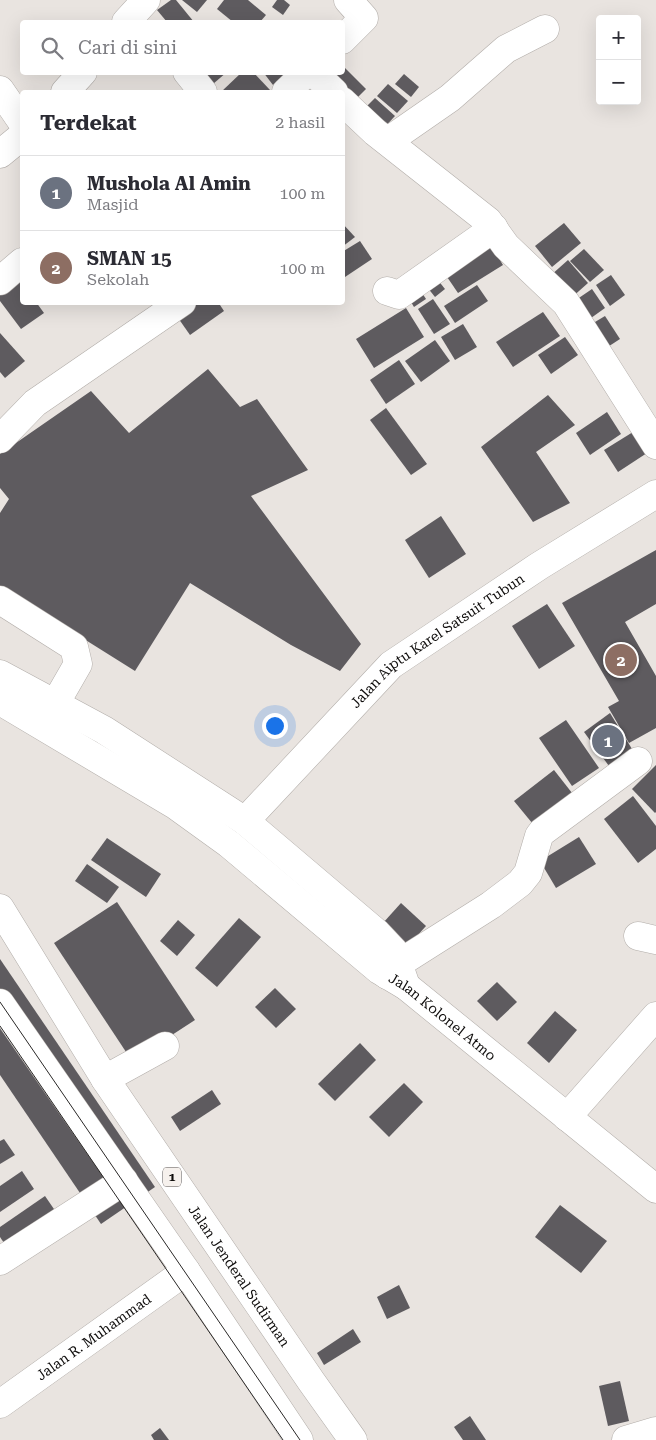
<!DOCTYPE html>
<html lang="id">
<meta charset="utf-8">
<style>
:root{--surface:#fff;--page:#f2f2f3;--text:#2b2b33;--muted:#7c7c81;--line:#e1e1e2;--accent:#1a73e8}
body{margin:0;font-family:"Roboto Serif",serif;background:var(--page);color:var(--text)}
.controls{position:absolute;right:15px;top:15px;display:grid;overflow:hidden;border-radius:5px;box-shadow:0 5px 20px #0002}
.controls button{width:45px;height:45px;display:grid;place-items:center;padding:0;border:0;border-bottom:1px solid var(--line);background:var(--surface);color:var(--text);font:25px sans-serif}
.you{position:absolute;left:274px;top:725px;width:18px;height:18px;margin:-12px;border:4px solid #fff;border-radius:50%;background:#1a73e8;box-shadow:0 0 0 8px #1a73e833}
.badge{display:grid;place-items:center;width:32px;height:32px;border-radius:50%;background:var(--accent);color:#fff;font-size:16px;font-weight:700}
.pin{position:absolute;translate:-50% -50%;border:2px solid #fff;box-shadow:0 1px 5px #0006}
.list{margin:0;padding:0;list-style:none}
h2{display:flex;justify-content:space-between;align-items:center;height:65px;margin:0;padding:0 20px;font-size:21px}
h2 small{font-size:16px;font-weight:400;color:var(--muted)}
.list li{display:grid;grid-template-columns:32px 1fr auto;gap:15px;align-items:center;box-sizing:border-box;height:75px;padding:0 20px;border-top:1px solid var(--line)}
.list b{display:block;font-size:19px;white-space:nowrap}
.list p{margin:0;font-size:16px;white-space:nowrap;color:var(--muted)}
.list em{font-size:16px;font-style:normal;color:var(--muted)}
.icon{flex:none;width:28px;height:28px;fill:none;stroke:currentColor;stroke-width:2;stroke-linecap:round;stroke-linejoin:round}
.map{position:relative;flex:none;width:656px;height:1440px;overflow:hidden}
.search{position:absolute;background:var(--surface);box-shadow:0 5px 20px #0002;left:20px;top:20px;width:325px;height:55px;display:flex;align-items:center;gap:12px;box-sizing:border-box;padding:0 18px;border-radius:5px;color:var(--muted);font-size:19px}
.panel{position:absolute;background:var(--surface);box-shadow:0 5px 20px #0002;left:20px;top:90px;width:325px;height:215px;border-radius:5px}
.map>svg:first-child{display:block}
</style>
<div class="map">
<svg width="656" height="1440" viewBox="0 0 656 1440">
<rect width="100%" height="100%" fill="#e9e4e0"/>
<g fill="#5e5b5f">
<polygon points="171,0 176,0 194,22 167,22 157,10"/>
<polygon points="182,0 207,0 197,12"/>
<polygon points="224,0 248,0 266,15 260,22 233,22 217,9"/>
<polygon points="277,0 284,0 290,5 283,15 272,7"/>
<polygon points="342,65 366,89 349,106 316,72 342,72"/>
<polygon points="204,72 227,72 213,84"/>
<polygon points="242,72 253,72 270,90 266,92 221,92"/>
<polygon points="263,72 287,72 273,85"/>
<polygon points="404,74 419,87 411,97 395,84"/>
<polygon points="388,84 408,101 397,113 377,96"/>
<polygon points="375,98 395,116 382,130 362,111"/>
<polygon points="342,223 355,237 342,247"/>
<polygon points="564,223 581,243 552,267 535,246"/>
<polygon points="360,241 372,259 342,279 342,252"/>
<polygon points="489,242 503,265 458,293 443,271"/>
<polygon points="584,249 604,270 590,282 570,261"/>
<polygon points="568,260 588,283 570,299 550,276"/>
<polygon points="433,274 445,289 435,297 423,282"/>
<polygon points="611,275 625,295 610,306 596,285"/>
<polygon points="20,281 22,284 22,302 36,302 44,313 21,329 0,301 0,295"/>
<polygon points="417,285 426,299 414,307 405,292"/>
<polygon points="477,285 488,301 455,323 444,306"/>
<polygon points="592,289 605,308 584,323 570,304"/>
<polygon points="433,299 450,324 434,334 418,309"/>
<polygon points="193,302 218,302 224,311 190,335 176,315"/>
<polygon points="406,308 424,337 374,368 356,339"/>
<polygon points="543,312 560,336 513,367 496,342"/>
<polygon points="605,316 620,339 600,352 585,328"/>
<polygon points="463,324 477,347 455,360 441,337"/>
<polygon points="0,333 25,361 5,378 0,372"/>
<polygon points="565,337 578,355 551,374 538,355"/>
<polygon points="435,340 450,361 421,382 405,361"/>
<polygon points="399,360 415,384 386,404 370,380"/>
<polygon points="208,369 240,407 257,399 308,470 251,496 361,644 340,671 291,645 190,583 135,671 84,639 65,638 0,598 0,513 9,499 0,488 0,454 91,391 129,433"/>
<polygon points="548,395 575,425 536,452 570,503 533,522 481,447"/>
<polygon points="386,408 427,464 411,475 370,420"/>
<polygon points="607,412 621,434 590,455 576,433"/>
<polygon points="633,432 647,453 618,472 604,450"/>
<polygon points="441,516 466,554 429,578 405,540"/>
<polygon points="656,550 656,604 625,622 656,676 656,728 629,743 608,707 619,701 562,603"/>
<polygon points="547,604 575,646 539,669 512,626"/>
<polygon points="610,713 632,749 609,766 584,732"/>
<polygon points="566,720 599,768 572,786 539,738"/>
<polygon points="656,765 656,812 655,813 632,789"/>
<polygon points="554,770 576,798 537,829 514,801"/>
<polygon points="633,796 656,826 656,849 638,863 604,819"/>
<polygon points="579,837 596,864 556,888 540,861"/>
<polygon points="107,838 161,874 146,897 91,860"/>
<polygon points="87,864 119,887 107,903 75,881"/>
<polygon points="117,902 195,1020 132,1061 54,943"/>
<polygon points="401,903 426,926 408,946 383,923"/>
<polygon points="239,918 261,937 217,987 195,968"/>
<polygon points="178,920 195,935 177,956 160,941"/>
<polygon points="0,959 155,1187 101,1224 0,1075"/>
<polygon points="497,982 517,1002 497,1021 477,1001"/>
<polygon points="275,988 296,1009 276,1028 255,1007"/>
<polygon points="555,1011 577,1030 549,1063 527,1043"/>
<polygon points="360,1043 376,1060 335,1101 318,1084"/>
<polygon points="404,1083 423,1102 389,1137 369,1117"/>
<polygon points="212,1090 221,1104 180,1131 171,1117"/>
<polygon points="4,1139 15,1155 0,1164 0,1141"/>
<polygon points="22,1171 34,1189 0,1212 0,1186"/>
<polygon points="45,1196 56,1212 6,1246 0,1237 0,1227"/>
<polygon points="560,1205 607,1241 581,1273 535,1237"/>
<polygon points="399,1285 410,1308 387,1319 377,1297"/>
<polygon points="353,1329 361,1342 324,1365 317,1353"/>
<polygon points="620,1381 629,1421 608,1426 599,1386"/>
<polygon points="470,1416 486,1440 463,1440 454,1427"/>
<polygon points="160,1428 169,1440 154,1440 151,1435"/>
</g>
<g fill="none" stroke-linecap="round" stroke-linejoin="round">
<g stroke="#b2ada9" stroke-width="29">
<g id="minor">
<polyline points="126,22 146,0"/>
<polyline points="342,40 364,18 348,0"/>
<polyline points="187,72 203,92"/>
<polyline points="313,72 334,92"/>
<polyline points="0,90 22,122"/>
<polyline points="65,92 83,72"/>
<polyline points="286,92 307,72"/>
<polyline points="342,101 375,132 488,221 506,246 566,303 656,445"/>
<polyline points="388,141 450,98 506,49 545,29"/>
<polyline points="0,154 22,136"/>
<polyline points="0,281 22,262"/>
<polyline points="387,291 399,295 494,228"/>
<polyline points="0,439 35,403 182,302"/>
<polyline points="0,600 74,647 78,664 55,704"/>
<path id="s1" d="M 245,821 L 391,665 L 539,566 L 656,494"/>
<polyline points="638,936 656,940"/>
<polyline points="387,975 398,964 491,905 520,883 528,873 539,836 542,832 638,761"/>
<polyline points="105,1079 165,1046"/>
<polyline points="567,1117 656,1016"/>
<polyline points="0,1261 124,1181"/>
<path id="s2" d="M 0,1404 L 186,1271"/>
<polyline points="626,1440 656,1431"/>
</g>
</g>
<g stroke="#b2ada9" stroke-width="29">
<g id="major">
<polyline points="0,674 104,730 245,821 377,933 394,951 406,986"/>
<path id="s3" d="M 0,701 L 175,805 L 229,844 L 379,970 L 406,986 L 656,1189"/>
</g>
</g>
<g stroke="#b2ada9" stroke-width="29">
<g id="highway">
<path id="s4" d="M 0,908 L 105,1079 L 311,1381 L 353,1440"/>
<polyline points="0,1003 186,1271 299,1440"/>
</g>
</g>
<use href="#minor" stroke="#fff" stroke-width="28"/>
<use href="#major" stroke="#fff" stroke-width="28"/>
<use href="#highway" stroke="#fff" stroke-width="28"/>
<g stroke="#2a2827" stroke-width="1">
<polyline points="0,1002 300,1440"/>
<polyline points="0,1026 283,1440"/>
</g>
</g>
<g text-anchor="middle" stroke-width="5" stroke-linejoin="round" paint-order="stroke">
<rect fill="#f6f1ed" stroke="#545150" stroke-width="1" x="163" y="1167.5" width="18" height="19" rx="4"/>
<g font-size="12" font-weight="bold" fill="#0f0d0c">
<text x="172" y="1181">1</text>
</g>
<g font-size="14" fill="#0f0d0c" stroke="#f6f1ed">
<text dy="5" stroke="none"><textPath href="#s1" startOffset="265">Jalan Aiptu Karel Satsuit Tubun</textPath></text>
<text dy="5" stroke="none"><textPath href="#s3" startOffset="545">Jalan Kolonel Atmo</textPath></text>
<text dy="5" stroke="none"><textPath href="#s4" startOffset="439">Jalan Jenderal Sudirman</textPath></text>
<text dy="5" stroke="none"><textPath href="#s2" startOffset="115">Jalan R. Muhammad</textPath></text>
</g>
</g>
</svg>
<div class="controls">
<button>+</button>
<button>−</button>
</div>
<div class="you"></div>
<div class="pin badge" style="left:608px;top:741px;background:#6b7280">1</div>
<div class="pin badge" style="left:621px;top:660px;background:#8d6e63">2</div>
<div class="search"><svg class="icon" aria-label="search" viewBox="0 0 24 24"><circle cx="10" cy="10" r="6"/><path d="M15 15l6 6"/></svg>Cari di sini</div>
<section class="panel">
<h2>Terdekat<small>2 hasil</small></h2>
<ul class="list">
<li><span class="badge" style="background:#6b7280">1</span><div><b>Mushola Al Amin</b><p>Masjid</p></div><em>100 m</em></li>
<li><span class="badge" style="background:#8d6e63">2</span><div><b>SMAN 15</b><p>Sekolah</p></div><em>100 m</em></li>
</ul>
</section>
</div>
